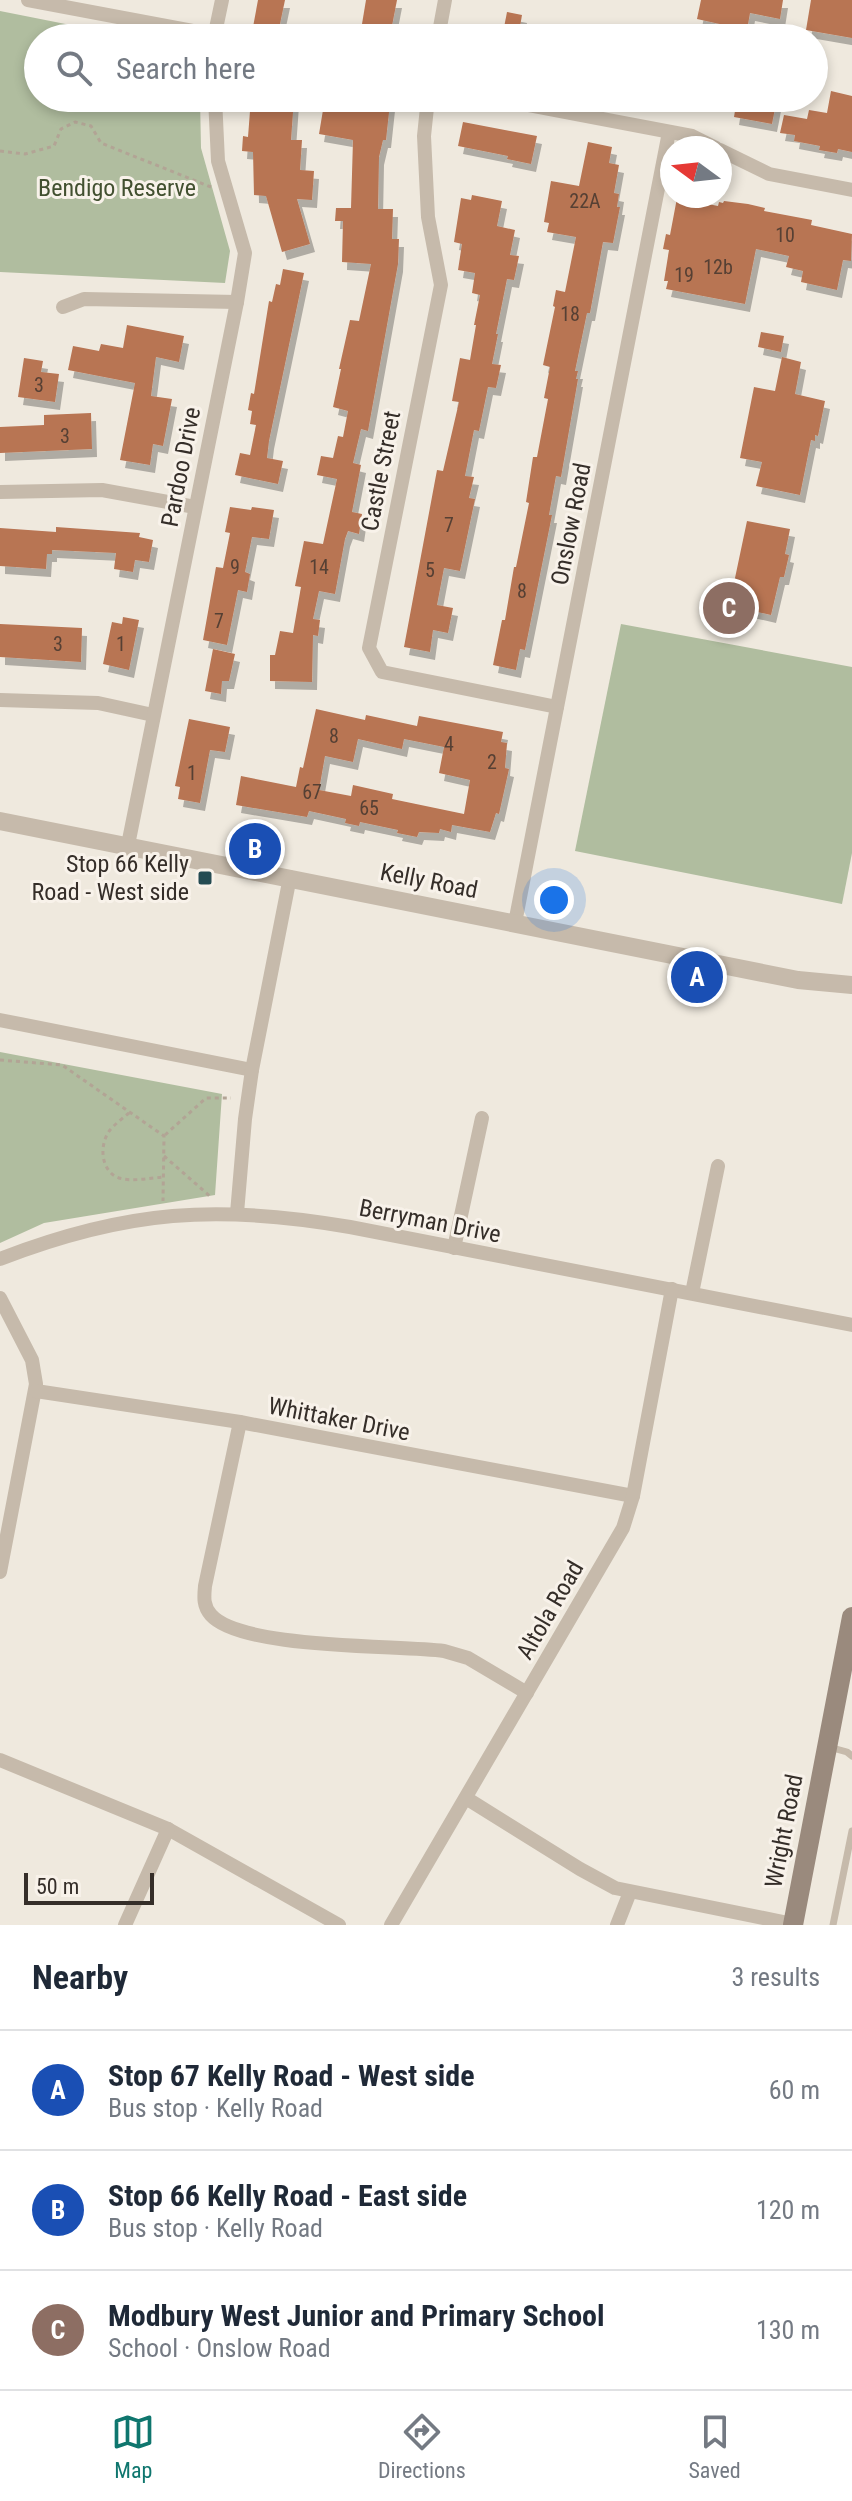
<!DOCTYPE html>
<meta charset="utf-8">
<style>
:root{--surface:#fff;--page:#f2f2f3;--text:#1f2937;--muted:#747a83;--line:#e0e1e3;--accent:#0f766e}
body{margin:0;font-family:"Roboto Condensed",sans-serif;background:var(--page);color:var(--text)}
.compass{position:absolute;left:660px;top:136px;width:72px;height:72px;border-radius:50%;background:var(--surface);box-shadow:0 4px 12px #0003;rotate:285deg}
.scale{position:absolute;left:24px;bottom:20px;width:130px;box-sizing:border-box;padding-left:8px;border:4px solid #352e29;border-top:0;font-size:22px;line-height:28px;white-space:nowrap;color:#352e29;-webkit-text-stroke:6px #f8f2ea;paint-order:stroke}
.you{position:absolute;left:554px;top:900px;width:28px;height:28px;margin:-20px;border:6px solid #fff;border-radius:50%;background:#1a73e8;box-shadow:0 0 0 12px #1a73e833}
.badge{display:grid;place-items:center;width:52px;height:52px;border-radius:50%;background:var(--accent);color:#fff;font-size:26px;font-weight:700}
.pin{position:absolute;translate:-50% -50%;border:4px solid #fff;box-shadow:0 2px 8px #0006}
.list{margin:0;padding:0;list-style:none}
h2{display:flex;justify-content:space-between;align-items:center;height:104px;margin:0;padding:0 32px;font-size:34px}
h2 small{font-size:26px;font-weight:400;color:var(--muted)}
.list li{display:grid;grid-template-columns:52px 1fr auto;gap:24px;align-items:center;box-sizing:border-box;height:120px;padding:0 32px;border-top:2px solid var(--line)}
.list b{display:block;font-size:30px;white-space:nowrap}
.list p{margin:0;font-size:26px;white-space:nowrap;color:var(--muted)}
.list em{font-size:26px;font-style:normal;color:var(--muted)}
.icon{flex:none;width:44px;height:44px;fill:none;stroke:currentColor;stroke-width:2;stroke-linecap:round;stroke-linejoin:round}
.map{position:relative;flex:none;width:852px;height:1925px;overflow:hidden}
.search{position:absolute;background:var(--surface);box-shadow:0 4px 12px #0003;left:24px;right:24px;top:24px;height:88px;display:flex;align-items:center;gap:20px;box-sizing:border-box;padding:0 28px;border-radius:44px;color:var(--muted);font-size:30px}
.sheet{height:464px;background:var(--surface)}
nav{display:flex;justify-content:space-around;align-items:center;box-sizing:border-box;height:112px;border-top:2px solid var(--line);background:var(--surface);font-size:22px;color:var(--muted)}
nav a{display:grid;justify-items:center;gap:4px}
nav .on{color:var(--accent)}
.map>svg:first-child{display:block}
</style>
<div class="map">
<svg width="852" height="1925" viewBox="0 0 852 1925">
<defs>
<filter id="shadow"><feDropShadow dx="5" dy="8" stdDeviation="0" flood-color="#0004"/></filter>
</defs>
<rect width="100%" height="100%" fill="#efe9de"/>
<g fill="#b0bd9f">
<polygon points="0,11 136,38 38,38 38,98 200,98 201,148 230,251 225,283 0,272"/>
<polygon points="621,624 852,667 852,853 842,904 575,851"/>
<polygon points="0,1052 222,1094 215,1195 44,1223 0,1243"/>
</g>
<g fill="#b87453" fill-rule="evenodd" filter="url(#shadow)">
<polygon points="258,0 285,0 277,38 251,38"/>
<polygon points="366,0 397,0 390,36 361,30"/>
<polygon points="701,0 783,0 780,19 750,13 747,30 697,19"/>
<polygon points="811,0 852,0 852,38 806,30"/>
<polygon points="507,12 522,15 518,38 502,38"/>
<polygon points="831,91 852,96 852,152 838,149 837,153 819,150 820,146 794,141 795,135 780,133 784,115 807,119 809,110 827,113"/>
<polygon points="251,98 294,98 291,140 302,140 300,170 314,171 312,200 297,199 310,244 282,252 266,196 254,195 253,152 242,151 243,136 248,137"/>
<polygon points="325,98 388,98 387,102 390,103 386,140 383,140 379,157 378,209 393,209 392,239 399,239 398,264 368,431 361,429 353,463 361,465 352,512 362,514 359,534 348,531 345,539 335,594 319,591 313,619 320,620 318,636 313,635 312,682 270,681 270,655 275,655 280,631 293,633 301,587 295,586 304,541 323,544 337,479 317,475 321,456 333,458 338,436 343,437 348,411 333,407 341,369 339,369 350,320 359,321 371,264 342,262 343,221 335,221 336,208 351,208 353,140 319,134"/>
<polygon points="737,98 777,98 772,124 734,117"/>
<polygon points="463,122 537,136 531,164 507,159 508,156 458,146"/>
<polygon points="588,142 612,147 609,163 619,165 614,193 619,194 617,207 620,207 613,243 603,242 590,313 587,313 575,371 578,371 576,379 578,379 561,477 556,476 549,515 552,515 525,650 520,649 516,670 493,665 502,620 505,620 514,567 516,567 529,503 526,502 533,457 537,457 548,399 544,398 550,367 543,365 555,307 553,306 556,290 565,292 576,237 547,232 549,223 544,222 551,181 579,186"/>
<polygon points="472,195 502,201 497,226 515,230 510,255 519,256 514,280 507,279 496,334 498,334 492,364 501,365 496,388 488,387 479,431 474,430 465,476 474,477 469,498 475,499 460,571 444,568 437,605 453,608 448,633 433,630 430,652 404,647 437,470 443,471 459,402 452,401 460,358 470,360 476,325 474,325 480,295 472,293 475,273 458,270 462,244 454,242 461,198 471,200"/>
<polygon points="677,198 718,206 719,202 723,203 724,201 748,204 765,208 764,211 812,220 811,225 852,234 851,261 843,260 837,290 801,282 803,271 786,267 789,256 756,249 745,304 666,289 668,281 664,281 669,250 663,249 666,234 670,235"/>
<polygon points="283,269 304,273 269,441 267,458 283,461 278,484 235,475 240,453 250,455 256,425 250,424 252,411 248,410 251,393 254,394 269,301 272,302 276,284 280,285"/>
<polygon points="127,325 184,336 179,362 156,357 151,396 172,399 163,446 153,444 150,465 120,460 135,383 68,370 73,346 99,351 101,344 123,348"/>
<polygon points="761,332 784,336 781,352 758,347"/>
<polygon points="782,357 801,362 795,394 825,401 818,436 815,435 815,441 811,440 800,495 756,486 762,462 740,458 754,387 775,391"/>
<polygon points="24,358 43,361 41,372 59,374 55,402 18,397"/>
<polygon points="91,413 92,449 0,453 0,427 44,425 44,415"/>
<polygon points="230,507 251,510 252,507 274,510 269,539 252,537 245,572 250,574 247,592 238,590 227,645 203,640 216,567 223,568 230,533 225,532"/>
<polygon points="747,521 790,529 785,554 789,555 784,577 780,577 771,615 740,608 739,614 722,611 725,596 731,597"/>
<polygon points="56,527 140,533 139,537 153,540 149,562 135,560 133,572 114,569 116,553 52,550 52,554 47,554 46,569 0,566 0,528 56,532"/>
<polygon points="123,617 139,620 129,670 103,664 112,622 122,624"/>
<polygon points="0,624 82,628 81,662 0,657"/>
<polygon points="213,649 235,654 229,681 222,681 221,694 205,691"/>
<path d="M 316,709 L 365,720 L 366,715 L 417,726 L 419,716 L 503,732 L 501,742 L 507,743 L 505,768 L 509,769 L 499,814 L 496,813 L 490,832 L 452,825 L 451,832 L 440,829 L 439,833 L 419,832 L 417,837 L 397,833 L 398,830 L 360,822 L 359,826 L 345,823 L 346,819 L 309,811 L 307,817 L 236,805 L 241,776 L 296,787 L 300,767 L 303,768 ZM 358,739 L 402,749 L 404,739 L 444,747 L 439,773 L 470,780 L 464,814 L 392,799 L 393,794 L 353,785 L 351,796 L 319,790 L 325,756 L 353,762 Z"/>
<polygon points="189,719 230,727 225,752 210,750 200,803 178,799 180,787 175,786"/>
</g>
<g fill="none" stroke-linecap="round" stroke-linejoin="round">
<g stroke="#b2a495" stroke-width="3" stroke-dasharray="4 4" stroke-linecap="butt">
<polyline points="0,151 25,154 54,146 61,129 75,122 91,126 101,143 211,187"/>
<polyline points="0,1060 62,1065 164,1136 163,1201"/>
<path d="M 129,1113 C 123,1118 115,1124 110,1130 C 99,1144 100,1171 119,1178 C 132,1182 150,1178 164,1177"/>
<polyline points="165,1135 206,1098 231,1098"/>
<polyline points="164,1156 212,1198"/>
</g>
<g stroke="#c6baab" stroke-width="7">
<polyline points="829,1747 847,1752 852,1756"/>
<polyline points="833,1925 852,1831"/>
</g>
<g stroke="#c6baab" stroke-width="14">
<polyline points="28,0 214,35"/>
<polyline points="214,38 222,0"/>
<polyline points="438,38 445,0"/>
<polyline points="428,98 424,136 428,217 441,285 369,648 382,672 557,707"/>
<polyline points="491,98 692,136 716,148"/>
<polyline points="720,150 769,174 852,190"/>
<polyline points="63,307 84,299 237,302"/>
<polyline points="0,492 102,490 195,507"/>
<polyline points="0,700 98,703 153,715"/>
<polyline points="128,845 237,302 245,253 218,161 215,98"/>
<polyline points="515,923 669,132"/>
<polyline points="0,1020 252,1070"/>
<polyline points="237,1213 245,1119 252,1070 290,877"/>
<polyline points="454,1248 482,1118"/>
<path d="M 0,1259 C 126,1210 218,1204 350,1227 L 852,1325"/>
<polyline points="692,1293 718,1166"/>
<polyline points="0,1298 32,1360 36,1384 0,1572"/>
<polyline points="36,1391 240,1422 633,1496"/>
<path d="M 240,1422 L 205,1586 C 204,1597 203,1606 211,1615 C 241,1649 395,1645 444,1651 L 468,1658 L 527,1693"/>
<polyline points="0,1760 168,1829 339,1925"/>
<polyline points="466,1798 580,1869 615,1888 793,1924"/>
<polyline points="125,1925 168,1829"/>
<polyline points="391,1925 623,1528 633,1496 672,1289"/>
<polyline points="617,1925 630,1892"/>
</g>
<polyline stroke="#c6baab" stroke-width="18" points="0,821 798,980 852,985"/>
<polyline stroke="#9a8a7d" stroke-width="20" points="793,1925 852,1617"/>
</g>
<rect fill="#244b52" stroke="#f8f2ea" stroke-width="3" x="197" y="870" width="16" height="16" rx="4"/>
<g text-anchor="middle" stroke-width="6" stroke-linejoin="round" paint-order="stroke">
<g font-size="20" fill="#564034">
<text x="585" y="208">22A</text>
<text x="785" y="242">10</text>
<text x="718" y="274">12b</text>
<text x="684" y="282">19</text>
<text x="570" y="321">18</text>
<text x="39" y="392">3</text>
<text x="65" y="443">3</text>
<text x="449" y="532">7</text>
<text x="235" y="574">9</text>
<text x="319" y="574">14</text>
<text x="430" y="577">5</text>
<text x="522" y="598">8</text>
<text x="219" y="628">7</text>
<text x="58" y="651">3</text>
<text x="121" y="651">1</text>
<text x="334" y="743">8</text>
<text x="449" y="751">4</text>
<text x="492" y="769">2</text>
<text x="192" y="780">1</text>
<text x="312" y="799">67</text>
<text x="369" y="815">65</text>
</g>
<g font-size="24" fill="#425030" stroke="#f8f2ea">
<text x="117" y="196">Bendigo Reserve</text>
</g>
<g font-size="24" fill="#352e29" stroke="#f8f2ea">
<text transform="translate(181 467) rotate(-79)" y="8">Pardoo Drive</text>
<text transform="translate(381 471) rotate(-79)" y="8">Castle Street</text>
<text transform="translate(571 524) rotate(-79)" y="8">Onslow Road</text>
<text transform="translate(429 881) rotate(11)" y="8">Kelly Road</text>
<text transform="translate(430 1221) rotate(11)" y="8">Berryman Drive</text>
<text transform="translate(339 1419) rotate(11)" y="8">Whittaker Drive</text>
<text transform="translate(550 1610) rotate(-60)" y="8">Altola Road</text>
<text transform="translate(784 1831) rotate(-79)" y="8">Wright Road</text>
</g>
<g font-size="24" fill="#352e29" stroke="#f8f2ea" text-anchor="end">
<text x="189" y="872">Stop 66 Kelly<tspan x="189" dy="28">Road - West side</tspan></text>
</g>
</g>
</svg>
<svg class="compass" viewBox="-18 -18 36 36"><path d="M0-13l5 13h-10z" fill="#e53935"/><path d="M0 13l5-13h-10z" fill="#747a83"/></svg>
<div class="scale">50 m</div>
<div class="you"></div>
<div class="pin badge" style="left:697px;top:977px;background:#1a4fb4">A</div>
<div class="pin badge" style="left:255px;top:849px;background:#1a4fb4">B</div>
<div class="pin badge" style="left:729px;top:608px;background:#8d6e63">C</div>
<div class="search"><svg class="icon" aria-label="search" viewBox="0 0 24 24"><circle cx="10" cy="10" r="6"/><path d="M15 15l6 6"/></svg>Search here</div>
</div>
<section class="sheet">
<h2>Nearby<small>3 results</small></h2>
<ul class="list">
<li><span class="badge" style="background:#1a4fb4">A</span><div><b>Stop 67 Kelly Road - West side</b><p>Bus stop · Kelly Road</p></div><em>60 m</em></li>
<li><span class="badge" style="background:#1a4fb4">B</span><div><b>Stop 66 Kelly Road - East side</b><p>Bus stop · Kelly Road</p></div><em>120 m</em></li>
<li><span class="badge" style="background:#8d6e63">C</span><div><b>Modbury West Junior and Primary School</b><p>School · Onslow Road</p></div><em>130 m</em></li>
</ul>
</section>
<nav>
<a class="on"><svg class="icon" aria-label="map" viewBox="0 0 24 24"><path d="M3 6l6-2 6 2 6-2v14l-6 2-6-2-6 2zM9 4v14M15 6v14"/></svg>Map</a>
<a><svg class="icon" aria-label="directions" viewBox="0 0 24 24"><path d="M12 3l9 9-9 9-9-9zM9 14v-3h6M13 9l2 2-2 2"/></svg>Directions</a>
<a><svg class="icon" aria-label="saved" viewBox="0 0 24 24"><path d="M7 4h10v16l-5-4-5 4z"/></svg>Saved</a>
</nav>
